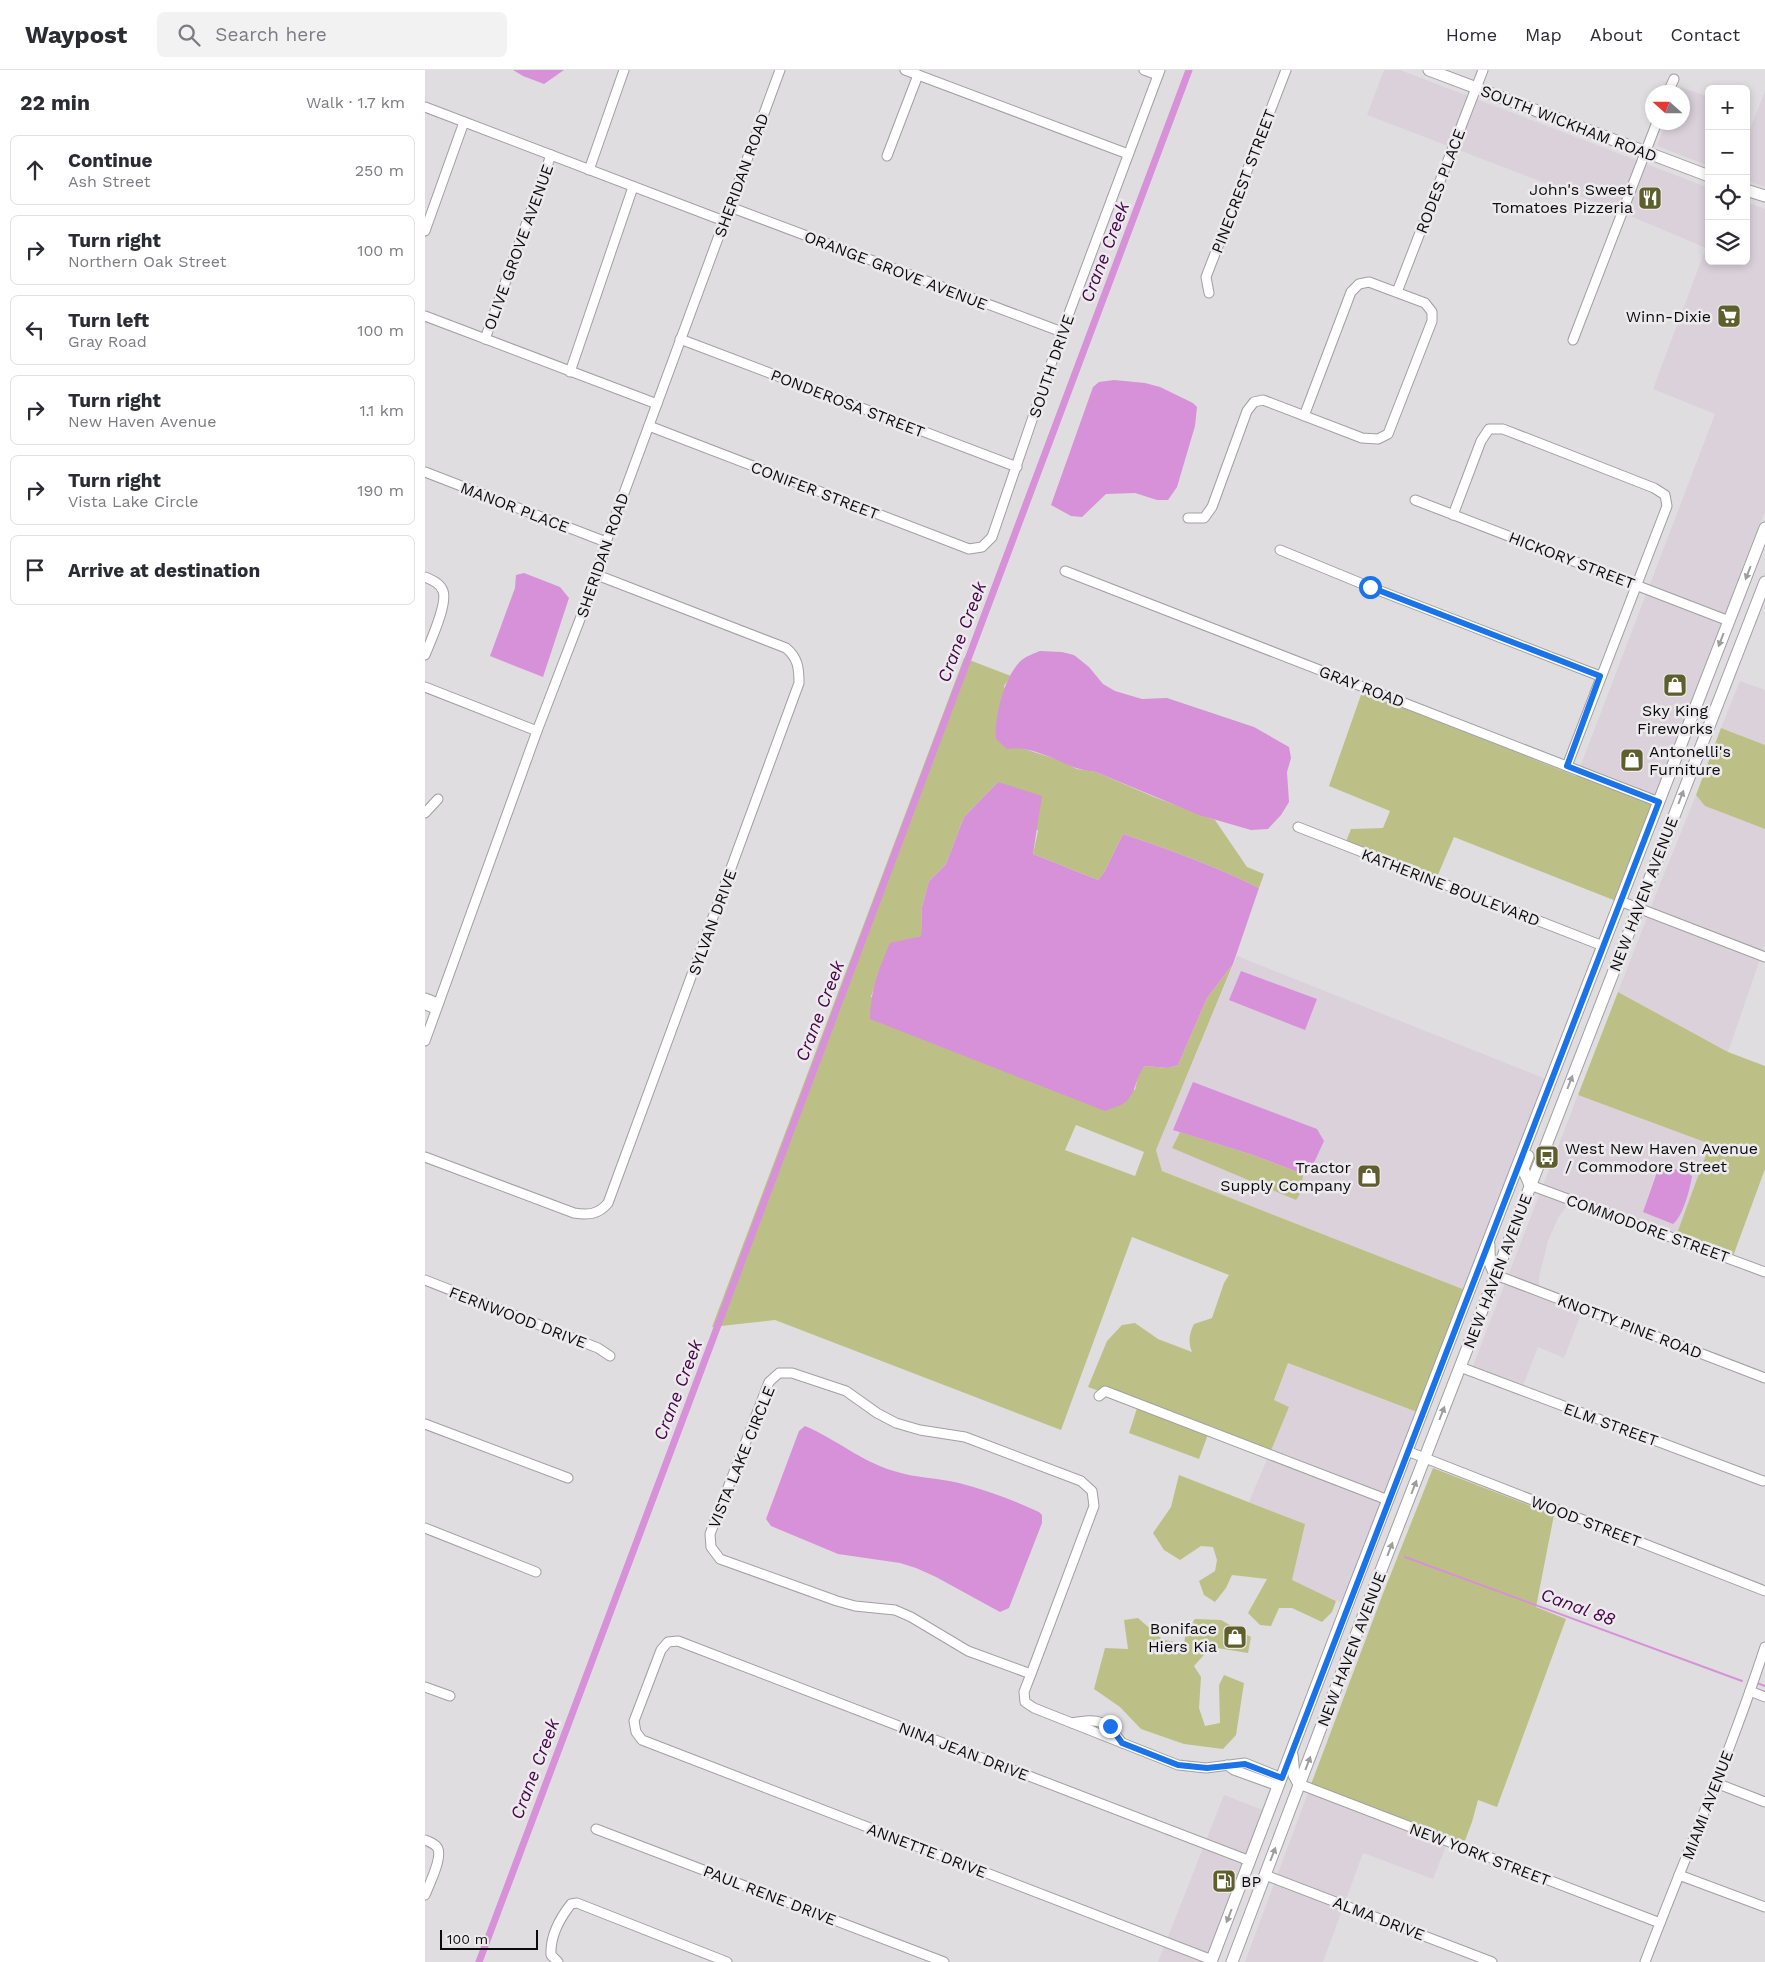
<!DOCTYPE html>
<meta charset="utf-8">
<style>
:root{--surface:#fff;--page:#f2f2f3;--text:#2b2b33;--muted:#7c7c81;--line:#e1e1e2}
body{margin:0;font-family:"Work Sans",sans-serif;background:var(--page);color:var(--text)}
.controls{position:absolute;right:15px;top:15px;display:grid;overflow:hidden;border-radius:8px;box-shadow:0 2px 8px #0003}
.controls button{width:45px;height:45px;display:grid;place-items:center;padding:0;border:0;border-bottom:1px solid var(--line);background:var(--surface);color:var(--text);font:25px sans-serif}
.compass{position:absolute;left:1220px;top:15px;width:45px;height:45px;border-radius:50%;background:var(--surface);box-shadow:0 2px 8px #0003;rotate:291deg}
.scale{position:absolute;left:15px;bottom:12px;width:98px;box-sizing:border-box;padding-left:5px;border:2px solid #0c0b0c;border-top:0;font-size:14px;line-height:18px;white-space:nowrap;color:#0c0b0c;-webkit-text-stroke:4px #edeaed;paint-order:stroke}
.stop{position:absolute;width:15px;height:15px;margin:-11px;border:4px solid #1a73e8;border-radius:50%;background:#fff}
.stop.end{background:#1a73e8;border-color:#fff;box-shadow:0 1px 5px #0008}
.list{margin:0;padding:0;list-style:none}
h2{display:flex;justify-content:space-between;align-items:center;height:65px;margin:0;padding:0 20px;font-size:21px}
h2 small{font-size:16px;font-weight:400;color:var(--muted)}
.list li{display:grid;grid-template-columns:32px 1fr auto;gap:15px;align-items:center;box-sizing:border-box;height:70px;margin:0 10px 10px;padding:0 10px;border:1px solid var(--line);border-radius:8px}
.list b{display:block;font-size:19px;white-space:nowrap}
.list p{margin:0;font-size:16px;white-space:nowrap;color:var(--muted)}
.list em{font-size:16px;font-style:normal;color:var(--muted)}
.icon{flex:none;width:28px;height:28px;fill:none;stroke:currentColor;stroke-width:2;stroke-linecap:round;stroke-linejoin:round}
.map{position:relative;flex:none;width:1340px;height:1892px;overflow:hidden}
header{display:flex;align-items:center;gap:30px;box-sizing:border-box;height:70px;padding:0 25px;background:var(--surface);border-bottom:1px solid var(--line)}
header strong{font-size:24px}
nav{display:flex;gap:28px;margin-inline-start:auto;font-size:18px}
.search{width:350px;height:45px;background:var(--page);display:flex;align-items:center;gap:12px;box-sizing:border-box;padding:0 18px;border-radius:8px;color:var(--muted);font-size:19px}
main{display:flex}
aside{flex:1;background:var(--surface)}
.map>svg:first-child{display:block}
</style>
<header>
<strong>Waypost</strong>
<div class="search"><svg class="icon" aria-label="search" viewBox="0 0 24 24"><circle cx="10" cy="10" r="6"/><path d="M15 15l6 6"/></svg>Search here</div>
<nav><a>Home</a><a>Map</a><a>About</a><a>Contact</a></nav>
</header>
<main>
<aside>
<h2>22 min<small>Walk · 1.7 km</small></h2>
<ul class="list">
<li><svg class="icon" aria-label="ahead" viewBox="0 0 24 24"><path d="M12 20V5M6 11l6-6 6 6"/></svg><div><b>Continue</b><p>Ash Street</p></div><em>250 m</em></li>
<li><svg class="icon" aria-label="right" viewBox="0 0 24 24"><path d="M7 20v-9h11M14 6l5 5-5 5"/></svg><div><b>Turn right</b><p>Northern Oak Street</p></div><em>100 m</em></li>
<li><svg class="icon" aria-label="left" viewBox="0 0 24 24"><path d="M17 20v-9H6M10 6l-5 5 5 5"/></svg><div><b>Turn left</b><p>Gray Road</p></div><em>100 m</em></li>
<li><svg class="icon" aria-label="right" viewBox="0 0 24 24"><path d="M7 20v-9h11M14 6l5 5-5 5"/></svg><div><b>Turn right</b><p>New Haven Avenue</p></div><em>1.1 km</em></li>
<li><svg class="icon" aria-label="right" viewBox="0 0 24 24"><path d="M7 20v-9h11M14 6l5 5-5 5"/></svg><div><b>Turn right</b><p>Vista Lake Circle</p></div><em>190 m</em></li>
<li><svg class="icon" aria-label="arrive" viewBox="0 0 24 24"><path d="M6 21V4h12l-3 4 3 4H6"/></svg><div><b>Arrive at destination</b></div></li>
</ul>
</aside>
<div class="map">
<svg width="1340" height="1892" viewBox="0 0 1340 1892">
<rect width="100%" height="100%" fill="#e0dde0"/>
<g fill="#dad1da" fill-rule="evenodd">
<polygon points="959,0 975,0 1284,118 1284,191 1321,191 1321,132 1340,139 1340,441 1228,734 1152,705 1290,344 1228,319 1281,178 1196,142 942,45"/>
<polygon points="1255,17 1284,27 1284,96 1232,76 1241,53 1258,52 1258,22 1253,22"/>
<polygon points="1340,21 1340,117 1321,110 1321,69"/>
<polygon points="1315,611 1340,620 1340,675 1296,658"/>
<polygon points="1271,725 1280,736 1340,759 1340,875 1337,882 1225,839"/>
<polygon points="1223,845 1335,889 1303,982 1193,922"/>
<path d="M 812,886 L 1121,1009 L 1040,1220 L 737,1101 L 731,1080 ZM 755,1062 L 887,1097 L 878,1104 L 877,1121 L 747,1078 Z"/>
<path d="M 1153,1025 L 1285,1074 L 1285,1077 L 1251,1166 L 1149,1126 L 1133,1148 L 1123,1171 L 1114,1207 L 1114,1219 L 1159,1236 L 1139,1288 L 1113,1277 L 1094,1326 L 1044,1306 ZM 1241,1097 L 1247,1099 L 1218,1142 L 1231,1101 Z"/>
<polygon points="863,1293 992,1342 917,1533 867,1511 879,1454 824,1432 864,1337 849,1331"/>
<polygon points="885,1717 1023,1771 1008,1809 938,1783 898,1892 820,1892"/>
<polygon points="799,1725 838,1740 780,1892 733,1892"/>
</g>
<g fill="#bdc086" fill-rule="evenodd">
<path d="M 539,588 L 586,606 L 579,616 L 593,677 L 634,690 L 652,699 L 671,702 L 729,727 L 790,750 L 822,797 L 839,804 L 834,818 C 790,796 745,780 698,764 L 680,801 L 673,810 L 608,784 L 613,761 L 573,712 L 539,747 L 521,794 L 504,811 L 497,837 L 496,866 L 482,870 L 454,901 L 446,927 L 710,1020 L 714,1002 L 720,996 L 743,998 L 753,995 L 782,928 L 808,894 L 731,1080 L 737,1101 L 1040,1220 L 992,1342 L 863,1293 L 849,1330 L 864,1337 L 845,1383 L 786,1356 L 774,1389 L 704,1363 L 713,1335 L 663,1317 L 682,1271 L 697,1255 L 710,1253 L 733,1269 L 767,1282 C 763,1272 764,1264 769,1254 L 787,1248 L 799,1213 L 804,1205 L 707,1167 L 636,1360 L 350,1250 L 287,1257 ZM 651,1055 L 719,1082 L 710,1106 L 640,1080 Z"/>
<polygon points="937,622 1151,706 1152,705 1228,734 1191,831 1029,767 1012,807 920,774 926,759 958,758 965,741 904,716"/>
<polygon points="1296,658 1340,675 1340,759 1280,736 1271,725"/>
<polygon points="1193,922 1303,982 1340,996 1340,1099 1307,1189 1251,1166 1285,1074 1153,1025"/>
<polygon points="755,1062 828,1085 878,1104 877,1121 871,1130 747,1078"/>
<polygon points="1008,1398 1129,1445 1111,1537 1141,1549 1072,1737 1053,1730 1047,1752 1038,1776 885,1717 959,1521"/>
<polygon points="754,1405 880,1454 867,1510 911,1531 907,1542 897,1552 867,1538 854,1538 846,1556 835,1555 823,1543 842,1509 807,1505 801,1518 790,1532 779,1525 774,1511 790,1501 792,1490 788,1477 776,1476 755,1490 739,1480 728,1463 746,1437"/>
<polygon points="713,1548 738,1570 759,1573 761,1562 770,1549 796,1550 826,1567 823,1583 786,1577 769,1596 776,1607 774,1638 780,1656 795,1653 794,1615 799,1605 819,1613 811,1665 798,1679 759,1674 716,1659 695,1637 669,1619 680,1578 703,1579 699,1550"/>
</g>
<g fill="#d691d8">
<polygon points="88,0 139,0 119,14 98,6"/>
<polygon points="689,310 720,313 735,317 768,333 772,337 770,356 752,417 743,430 732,430 710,423 681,424 657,447 646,446 626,435 668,317 674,312"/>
<polygon points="99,503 135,517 144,528 118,607 65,586 90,518 91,505"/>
<path d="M 615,581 L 637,582 L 649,585 L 664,597 L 678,614 L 690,621 L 717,629 L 742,628 L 829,657 L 864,677 L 866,688 L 862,702 L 864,732 L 856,745 L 843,759 L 826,760 L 774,745 L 671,702 C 664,701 657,700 651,698 C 629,690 605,675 582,679 L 571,669 C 569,647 580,603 598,589 C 602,586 610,583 615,581 Z"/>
<path d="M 573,712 L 617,726 L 608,784 L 673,810 L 680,801 L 698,764 C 745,780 790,796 834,818 L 808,894 L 782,928 L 753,995 L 743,998 L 720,996 C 710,1006 712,1024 699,1033 C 694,1037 685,1038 680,1041 L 445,949 C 446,918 453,901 465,873 L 496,866 L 497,837 L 504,811 L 521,794 L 539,747 Z"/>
<polygon points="816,901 892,929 880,960 804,930"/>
<polygon points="768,1012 892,1059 899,1071 887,1097 878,1104 828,1085 748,1060"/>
<path d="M 1234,1096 L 1259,1101 L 1267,1106 C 1265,1119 1258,1146 1248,1154 L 1218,1142 Z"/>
<path d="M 380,1356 C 411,1369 437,1392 469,1401 C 490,1408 513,1408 534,1413 C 560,1420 589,1430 614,1442 L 617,1445 L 617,1453 L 584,1538 L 575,1542 L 511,1507 L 491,1498 L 475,1493 L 413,1484 L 346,1456 L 341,1449 L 374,1361 Z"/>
</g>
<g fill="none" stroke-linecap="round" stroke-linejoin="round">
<g stroke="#d691d8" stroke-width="2">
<polyline points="980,1487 1317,1611"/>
<polyline points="1332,1613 1340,1616"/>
</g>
<polyline stroke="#d691d8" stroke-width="7" points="54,1892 764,0"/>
<g stroke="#a29fa2" stroke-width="11">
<g id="minor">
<polyline points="480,0 703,84"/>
<polyline points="719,0 733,5"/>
<polyline points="1243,22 1249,9"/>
<polyline points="0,37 299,151"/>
<polyline points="462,86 493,5"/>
<polyline points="164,100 199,0"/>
<polyline points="305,137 637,262"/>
<polyline points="0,161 39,52"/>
<polyline points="972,222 1058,0"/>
<polyline points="784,223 781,207 861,0"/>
<polyline points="0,246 232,334"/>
<polyline points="60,269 126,85"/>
<polyline points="255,269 592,397"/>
<polyline points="1148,270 1232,52"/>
<polyline points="145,302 208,117"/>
<polyline points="224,356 544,479 557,477 567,467 637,262 735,0"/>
<polyline points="0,402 181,472"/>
<polyline points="990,430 1304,551"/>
<polyline points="1028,445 1056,371 1064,359 1078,359 1229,418 1240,425 1242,436 1142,696"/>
<polyline points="763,448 779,448 787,437 822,341 829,332 838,330 937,368 953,369 963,364 1007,251 1007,242 1000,233 944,212 934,214 926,222 879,346"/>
<polyline points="855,480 945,517 1175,606"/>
<polyline points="640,501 1234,732"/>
<path d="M 0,507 C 7,510 15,513 18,521 C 23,534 5,572 0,585"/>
<polyline points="0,617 112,661"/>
<polyline points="0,743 13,729"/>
<polyline points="873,757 1178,876"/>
<polyline points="1195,831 1340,887"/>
<polyline points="0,928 13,933"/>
<polyline points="0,935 11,939"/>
<polyline points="0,971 112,661 172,505 181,472 355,0"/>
<path d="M 0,1087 L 149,1143 C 163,1145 173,1145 183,1133 L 374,613 C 374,598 373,588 361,578 L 172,505"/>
<polyline points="1105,1115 1340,1202"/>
<polyline points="1071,1205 1340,1308"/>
<polyline points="0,1210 173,1278 185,1286"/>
<polyline points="1035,1297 1338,1411"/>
<polyline points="674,1326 680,1321 963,1430"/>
<polyline points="0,1354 143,1408"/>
<polyline points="982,1381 1340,1521"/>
<polyline points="0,1458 111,1502"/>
<polyline points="606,1604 543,1581 486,1547 470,1540 430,1536 412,1531 295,1489 286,1477 285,1464 344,1312 354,1303 367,1303 421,1321 452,1343 471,1353 495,1360 540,1367 656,1411 667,1421 669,1436 606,1604 599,1622 600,1632 609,1638 753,1695 781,1698 820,1693 857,1708"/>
<polyline points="0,1617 25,1626"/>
<polyline points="1325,1621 1340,1627"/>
<path d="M 647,1653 C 675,1648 680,1650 697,1673"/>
<polyline points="802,1695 809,1700 853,1716"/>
<polyline points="1291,1713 1340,1732"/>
<polyline points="874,1714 1235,1853"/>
<polyline points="171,1759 519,1892"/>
<path d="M 0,1770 C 5,1772 11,1774 13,1779 C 17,1789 4,1815 0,1825"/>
<polyline points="840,1805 1067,1892"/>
<polyline points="1254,1805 1340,1837"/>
<polyline points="787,1890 217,1670 211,1662 209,1651 236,1580 243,1572 253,1571 825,1791"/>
<path d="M 133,1892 L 126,1885 C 125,1867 135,1848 146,1834 L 152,1833 L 302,1892"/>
<path d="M 1220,1892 C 1260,1787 1305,1684 1340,1577"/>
</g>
</g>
<g stroke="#a29fa2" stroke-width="13">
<g id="major">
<polyline points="1004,0 1284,106"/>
<polyline points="1321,120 1340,126"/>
<polyline points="1103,1086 1098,1099 1105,1115"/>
<path d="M 1064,1175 C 1064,1187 1064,1195 1071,1205"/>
<polyline points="867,1685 869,1705 874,1714"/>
<polyline points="786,1892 926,1525 1340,458"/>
<polyline points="807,1892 934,1557 1340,512"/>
</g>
</g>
<use href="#minor" stroke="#fff" stroke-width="9"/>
<use href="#major" stroke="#fff" stroke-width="11"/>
</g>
<defs><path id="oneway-solid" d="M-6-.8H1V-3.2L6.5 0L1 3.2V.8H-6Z" transform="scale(1.25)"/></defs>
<g fill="#9e9d9e">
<use href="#oneway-solid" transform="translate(1323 503) rotate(111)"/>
<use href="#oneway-solid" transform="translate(1296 570) rotate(111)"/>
<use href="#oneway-solid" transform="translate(1256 727) rotate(-69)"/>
<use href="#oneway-solid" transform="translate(1145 1012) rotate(-69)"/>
<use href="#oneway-solid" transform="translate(1017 1343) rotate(-69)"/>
<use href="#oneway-solid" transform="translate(989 1417) rotate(-69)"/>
<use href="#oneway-solid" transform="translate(965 1479) rotate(-69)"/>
<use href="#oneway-solid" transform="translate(883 1693) rotate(-69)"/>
<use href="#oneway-solid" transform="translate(848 1784) rotate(-69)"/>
<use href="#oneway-solid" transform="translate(804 1846) rotate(111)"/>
</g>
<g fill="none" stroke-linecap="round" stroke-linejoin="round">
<polyline stroke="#1a73e8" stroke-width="6" points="685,1656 697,1673 753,1695 782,1698 820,1694 857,1708 1234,732 1142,696 1175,606 945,517"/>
</g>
<defs>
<g id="restaurant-square" transform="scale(1.25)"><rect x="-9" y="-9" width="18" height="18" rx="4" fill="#5e5f2d" stroke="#edeaed"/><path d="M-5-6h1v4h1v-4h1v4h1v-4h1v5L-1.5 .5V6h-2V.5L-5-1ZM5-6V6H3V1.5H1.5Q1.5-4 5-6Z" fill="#fff"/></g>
<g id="supermarket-square" transform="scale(1.25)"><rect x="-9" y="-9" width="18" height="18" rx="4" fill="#5e5f2d" stroke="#edeaed"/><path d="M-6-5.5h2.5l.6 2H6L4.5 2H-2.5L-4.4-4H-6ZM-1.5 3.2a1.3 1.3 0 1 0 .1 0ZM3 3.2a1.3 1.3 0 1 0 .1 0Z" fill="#fff"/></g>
<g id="shop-square" transform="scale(1.25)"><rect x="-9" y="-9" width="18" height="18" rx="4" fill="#5e5f2d" stroke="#edeaed"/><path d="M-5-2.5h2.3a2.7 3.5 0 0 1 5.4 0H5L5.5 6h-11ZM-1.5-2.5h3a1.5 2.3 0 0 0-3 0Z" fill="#fff"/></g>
<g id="bus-square" transform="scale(1.25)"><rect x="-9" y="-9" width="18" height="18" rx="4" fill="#5e5f2d" stroke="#edeaed"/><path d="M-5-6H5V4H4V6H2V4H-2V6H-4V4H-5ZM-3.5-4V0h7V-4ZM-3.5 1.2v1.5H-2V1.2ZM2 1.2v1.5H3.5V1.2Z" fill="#fff"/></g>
<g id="fuel-square" transform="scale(1.25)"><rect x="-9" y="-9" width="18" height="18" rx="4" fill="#5e5f2d" stroke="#edeaed"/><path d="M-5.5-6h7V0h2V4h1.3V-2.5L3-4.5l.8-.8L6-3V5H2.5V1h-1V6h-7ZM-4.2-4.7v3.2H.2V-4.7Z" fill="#fff"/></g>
</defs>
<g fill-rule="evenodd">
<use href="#restaurant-square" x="1225" y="128"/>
<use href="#supermarket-square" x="1304" y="246"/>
<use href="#shop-square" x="1250" y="615"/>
<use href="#shop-square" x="1207" y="690"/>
<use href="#bus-square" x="1122" y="1087"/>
<use href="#shop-square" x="944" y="1106"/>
<use href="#shop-square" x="810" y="1567"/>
<use href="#fuel-square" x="799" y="1811"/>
</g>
<g text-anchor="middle" stroke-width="5" stroke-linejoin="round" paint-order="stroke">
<g font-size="16" fill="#0c0b0c" stroke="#edeaed">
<text transform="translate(1144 53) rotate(21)" y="6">SOUTH WICKHAM ROAD</text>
<text transform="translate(316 105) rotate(-70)" y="6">SHERIDAN ROAD</text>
<text transform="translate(818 111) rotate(-69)" y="6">PINECREST STREET</text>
<text transform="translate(1015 111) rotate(-69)" y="6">RODES PLACE</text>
<text transform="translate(93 177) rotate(-70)" y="6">OLIVE GROVE AVENUE</text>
<text transform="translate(471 200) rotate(21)" y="6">ORANGE GROVE AVENUE</text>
<text transform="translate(626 296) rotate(-71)" y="6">SOUTH DRIVE</text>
<text transform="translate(423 333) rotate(21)" y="6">PONDEROSA STREET</text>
<text transform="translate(390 420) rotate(21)" y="6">CONIFER STREET</text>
<text transform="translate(90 437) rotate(21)" y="6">MANOR PLACE</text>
<text transform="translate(177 485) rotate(-71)" y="6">SHERIDAN ROAD</text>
<text transform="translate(1147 490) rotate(21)" y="6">HICKORY STREET</text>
<text transform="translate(937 616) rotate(21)" y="6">GRAY ROAD</text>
<text transform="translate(1026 817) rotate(21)" y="6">KATHERINE BOULEVARD</text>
<text transform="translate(1218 824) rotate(-69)" y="6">NEW HAVEN AVENUE</text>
<text transform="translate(287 852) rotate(-70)" y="6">SYLVAN DRIVE</text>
<text transform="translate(1223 1158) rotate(20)" y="6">COMMODORE STREET</text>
<text transform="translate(1072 1201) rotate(-69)" y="6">NEW HAVEN AVENUE</text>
<text transform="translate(93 1247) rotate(21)" y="6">FERNWOOD DRIVE</text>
<text transform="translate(1205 1256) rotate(21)" y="6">KNOTTY PINE ROAD</text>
<text transform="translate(1186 1354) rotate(20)" y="6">ELM STREET</text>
<text transform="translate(316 1387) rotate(-68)" y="6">VISTA LAKE CIRCLE</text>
<text transform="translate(1161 1451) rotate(21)" y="6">WOOD STREET</text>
<text transform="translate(926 1579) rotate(-69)" y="6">NEW HAVEN AVENUE</text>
<text transform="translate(539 1681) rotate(21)" y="6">NINA JEAN DRIVE</text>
<text transform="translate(1282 1735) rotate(-69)" y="6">MIAMI AVENUE</text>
<text transform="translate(502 1780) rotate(21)" y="6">ANNETTE DRIVE</text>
<text transform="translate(1055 1784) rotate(21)" y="6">NEW YORK STREET</text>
<text transform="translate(345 1825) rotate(21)" y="6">PAUL RENE DRIVE</text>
<text transform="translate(954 1848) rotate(21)" y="6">ALMA DRIVE</text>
</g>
<g font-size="16" fill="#0c0b0c" stroke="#edeaed" text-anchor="end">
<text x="1208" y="125">John's Sweet<tspan x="1208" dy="18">Tomatoes Pizzeria</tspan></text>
<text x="1286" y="252">Winn-Dixie</text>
<text x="1250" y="646" text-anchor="middle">Sky King<tspan x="1250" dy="18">Fireworks</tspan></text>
<text x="1224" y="687" text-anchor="start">Antonelli's<tspan x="1224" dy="18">Furniture</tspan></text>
<text x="1140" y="1084" text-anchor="start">West New Haven Avenue<tspan x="1140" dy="18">/ Commodore Street</tspan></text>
<text x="926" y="1103">Tractor<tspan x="926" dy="18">Supply Company</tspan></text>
<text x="792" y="1564">Boniface<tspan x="792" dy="18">Hiers Kia</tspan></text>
<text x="816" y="1817" text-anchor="start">BP</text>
</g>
<g font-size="18" font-style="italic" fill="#450549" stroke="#edeaed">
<text transform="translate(680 182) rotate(-69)" y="6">Crane Creek</text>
<text transform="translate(537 562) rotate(-69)" y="6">Crane Creek</text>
<text transform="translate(395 941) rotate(-69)" y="6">Crane Creek</text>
<text transform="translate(253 1320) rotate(-69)" y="6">Crane Creek</text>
<text transform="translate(1153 1537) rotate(20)" y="6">Canal 88</text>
<text transform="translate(110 1699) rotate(-69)" y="6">Crane Creek</text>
</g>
</g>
</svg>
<div class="controls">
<button>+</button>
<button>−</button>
<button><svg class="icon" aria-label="locate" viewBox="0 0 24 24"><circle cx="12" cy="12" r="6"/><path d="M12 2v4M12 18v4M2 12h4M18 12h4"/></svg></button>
<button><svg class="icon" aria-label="layers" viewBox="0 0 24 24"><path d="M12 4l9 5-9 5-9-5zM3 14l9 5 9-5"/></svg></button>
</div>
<svg class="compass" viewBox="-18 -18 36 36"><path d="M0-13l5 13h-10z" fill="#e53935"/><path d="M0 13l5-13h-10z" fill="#7c7c81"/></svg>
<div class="scale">100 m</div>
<div class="stop" style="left:945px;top:517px"></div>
<div class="stop end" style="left:685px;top:1656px"></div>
</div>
</main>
